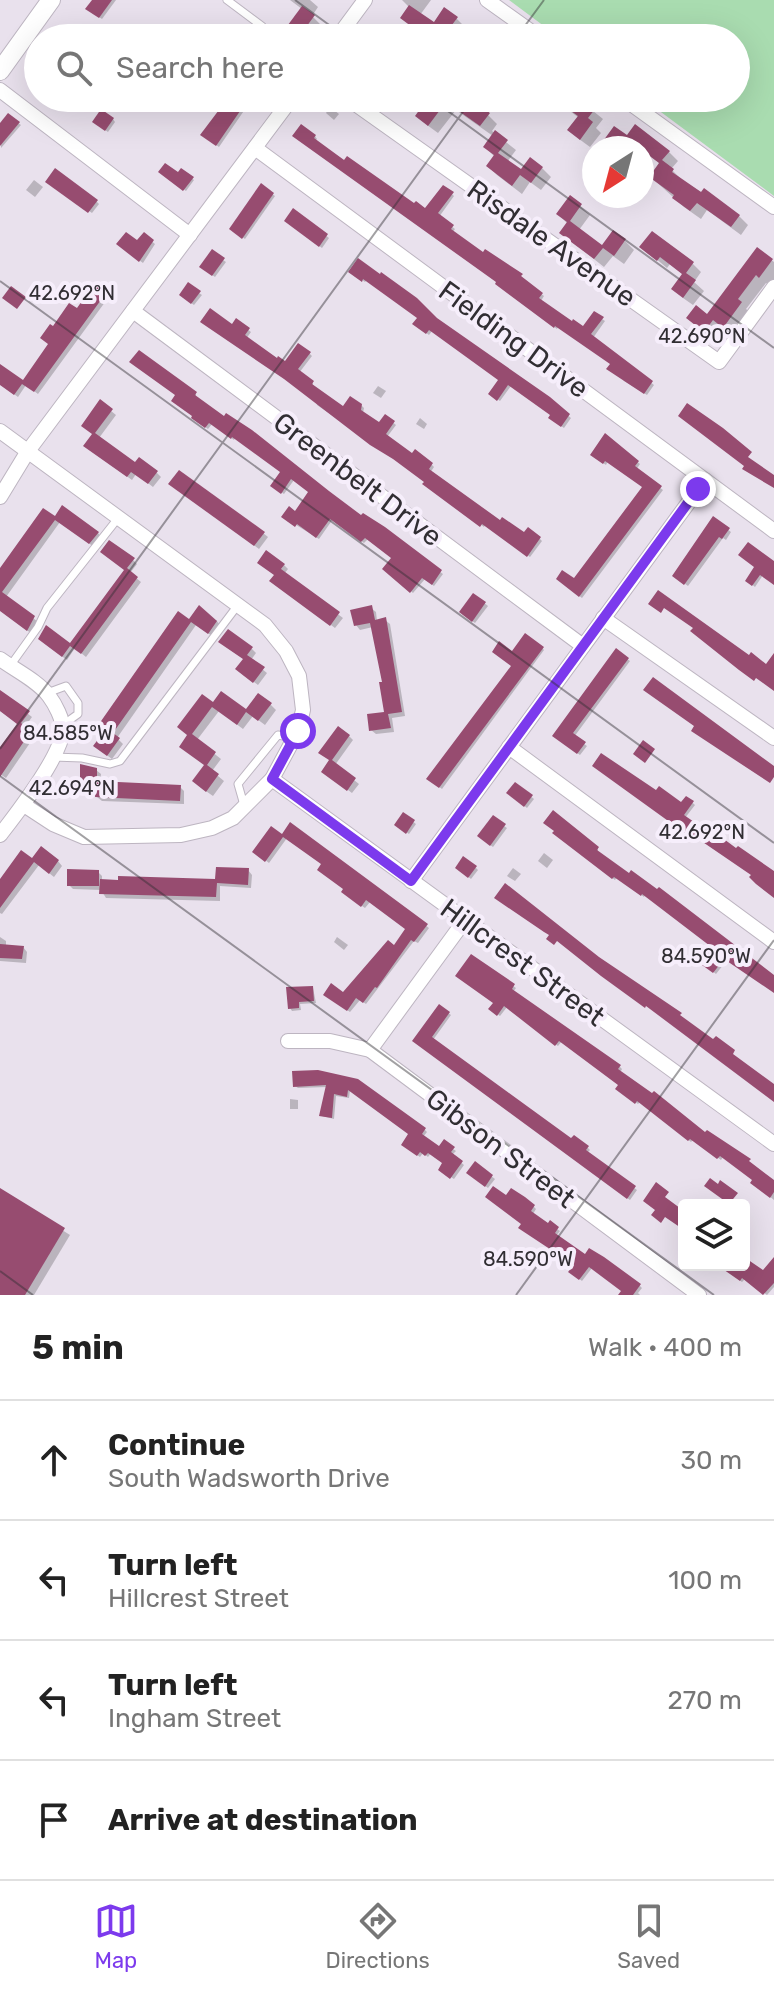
<!DOCTYPE html>
<meta charset="utf-8">
<style>
:root{--surface:#fff;--page:#f2f2f2;--text:#222;--muted:#767676;--line:#e0e0e0;--accent:#7c3aed}
body{margin:0;font-family:Rubik,sans-serif;background:var(--page);color:var(--text)}
.controls{position:absolute;right:24px;bottom:24px;display:grid;overflow:hidden;border-radius:8px;box-shadow:0 8px 32px #0002}
.controls button{width:72px;height:72px;display:grid;place-items:center;padding:0;border:0;border-bottom:2px solid var(--line);background:var(--surface);color:var(--text);font:40px sans-serif}
.compass{position:absolute;left:582px;top:136px;width:72px;height:72px;border-radius:50%;background:var(--surface);box-shadow:0 8px 32px #0002;rotate:216deg}
.stop{position:absolute;width:24px;height:24px;margin:-18px;border:6px solid #7c3aed;border-radius:50%;background:#fff}
.stop.end{background:#7c3aed;border-color:#fff;box-shadow:0 2px 8px #0008}
.list{margin:0;padding:0;list-style:none}
h2{display:flex;justify-content:space-between;align-items:center;height:104px;margin:0;padding:0 32px;font-size:34px}
h2 small{font-size:26px;font-weight:400;color:var(--muted)}
.list li{display:grid;grid-template-columns:52px 1fr auto;gap:24px;align-items:center;box-sizing:border-box;height:120px;padding:0 32px;border-top:2px solid var(--line)}
.list b{display:block;font-size:30px;white-space:nowrap}
.list p{margin:0;font-size:26px;white-space:nowrap;color:var(--muted)}
.list em{font-size:26px;font-style:normal;color:var(--muted)}
.icon{flex:none;width:44px;height:44px;fill:none;stroke:currentColor;stroke-width:2;stroke-linecap:round;stroke-linejoin:round}
.map{position:relative;flex:none;width:774px;height:1295px;overflow:hidden}
.search{position:absolute;background:var(--surface);box-shadow:0 8px 32px #0002;left:24px;right:24px;top:24px;height:88px;display:flex;align-items:center;gap:20px;box-sizing:border-box;padding:0 28px;border-radius:44px;color:var(--muted);font-size:30px}
.sheet{height:584px;background:var(--surface)}
nav{display:flex;justify-content:space-around;align-items:center;box-sizing:border-box;height:112px;border-top:2px solid var(--line);background:var(--surface);font-size:22px;color:var(--muted)}
nav a{display:grid;justify-items:center;gap:4px}
nav .on{color:var(--accent)}
.map>svg:first-child{display:block}
</style>
<div class="map">
<svg width="774" height="1295" viewBox="0 0 774 1295">
<rect width="100%" height="100%" fill="#e9e1ed"/>
<polygon fill="#a9dcb0" points="509,0 774,0 774,196 642,98 736,98 736,38 560,38"/>
<g fill="#0003">
<polygon points="94,0 116,0 102,19 90,11"/>
<polygon points="290,0 310,0 318,7 312,16 322,26 314,38 291,38 302,9"/>
<polygon points="402,0 431,0 420,15 434,25 456,18 466,28 458,38 450,38 445,34 442,38 427,38 402,18 410,8"/>
<polygon points="482,27 494,36 496,38 475,38"/>
<polygon points="38,68 38,82 32,77"/>
<polygon points="237,98 258,98 253,105 250,102 219,147 205,137"/>
<polygon points="390,98 414,98 405,110"/>
<polygon points="431,98 466,98 488,115 497,124 492,131 516,150 507,162 521,172 542,168 551,177 541,190 530,182 522,194 497,175 488,166 495,157 485,147 493,136 456,110 438,133 427,125"/>
<polygon points="537,98 577,98 603,119 596,128 601,133 590,147 579,139 579,118 557,101 551,109"/>
<polygon points="330,107 339,114 334,120 326,113"/>
<polygon points="8,116 21,125 1,148 0,127"/>
<polygon points="113,119 115,122 108,132 97,124"/>
<polygon points="315,136 317,139 315,141 414,206 426,210 444,187 454,196 439,217 455,229 452,233 483,255 521,275 522,280 544,296 541,301 583,329 602,319 605,321 593,338 654,385 647,395 624,381 612,364 558,327 557,329 500,287 499,283 297,138"/>
<polygon points="627,138 669,152 678,161 671,169 682,180 739,216 748,225 741,235 707,210 701,219 684,207 651,177 661,164 637,146 601,148"/>
<polygon points="182,171 194,180 186,191 161,172 179,175"/>
<polygon points="34,180 43,187 35,197 26,190"/>
<polygon points="50,184 96,201 99,204 92,213"/>
<polygon points="272,194 275,196 245,239 234,231"/>
<polygon points="580,206 590,215 579,230 602,248 625,241 634,250 624,264 613,256 604,267 561,233 568,224 558,214"/>
<polygon points="294,211 329,238 322,248 289,223"/>
<polygon points="144,235 155,244 143,263 121,247 138,243"/>
<polygon points="642,247 692,263 701,272 694,282 704,291 693,305 683,298 684,275 670,264 667,268"/>
<polygon points="758,250 774,262 774,279 769,285 766,283 746,309 750,312 733,335 723,328 714,340 689,318 708,317"/>
<polygon points="223,260 226,262 215,277 204,269"/>
<polygon points="359,261 416,300 436,320 467,342 526,381 571,418 564,428 550,418 552,415 511,386 500,401 493,396 491,394 500,380 432,331 429,335 415,324 419,318 367,280 365,282 353,274 351,272"/>
<polygon points="95,287 108,298 38,394 26,385 18,397 0,384 0,367 23,383 50,344 54,329 77,311"/>
<polygon points="199,293 202,295 194,305 184,298"/>
<polygon points="237,321 251,332 246,339 285,363 309,353 312,356 299,373 313,383 313,387 343,409 361,405 364,408 363,413 379,425 386,417 396,425 387,437 413,456 415,452 432,465 434,467 430,473 500,523 525,535 528,530 540,539 542,541 530,557 485,525 484,527 427,486 426,482 398,461 317,405 316,401 232,327"/>
<polygon points="139,353 196,394 196,398 443,574 434,586 425,579 413,593 385,569 393,558 368,539 364,543 333,519 319,539 283,517 295,514 311,492 294,480 284,494 275,488 282,472 235,438 234,440 212,424 208,429 196,420 177,395"/>
<polygon points="378,386 386,391 381,398 373,393"/>
<polygon points="100,402 116,415 99,438 135,465 139,460 157,473 161,477 153,487 136,474 132,480 90,450"/>
<polygon points="420,418 427,424 424,429 416,424"/>
<polygon points="605,436 640,464 636,470 663,490 582,598 558,579 575,581 644,487 608,461 606,465 594,457"/>
<polygon points="175,488 263,533 268,537 259,549"/>
<polygon points="55,519 98,533 102,538 94,547 60,522 6,597 38,622 32,634 0,610 0,571"/>
<polygon points="714,519 731,532 726,540 723,538 688,586 677,578"/>
<polygon points="106,556 133,560 137,564 130,573 141,582 86,657 75,648 67,660 44,643 70,646 126,570"/>
<polygon points="774,564 774,583 763,575 755,587 747,580"/>
<polygon points="284,565 288,569 284,574 343,618 335,628 272,581"/>
<polygon points="474,595 488,606 475,623 464,615"/>
<polygon points="371,608 376,612 377,621 385,620 390,624 405,716 392,718 394,732 376,734 371,730 386,713 384,683 373,627 360,630 356,625"/>
<polygon points="216,620 220,625 212,636 196,625 117,738 123,744 112,759 100,750 190,621"/>
<polygon points="225,646 252,649 256,653 251,660 267,673 258,685 242,673 245,660"/>
<polygon points="542,648 544,650 442,789 429,779 513,666"/>
<polygon points="627,659 630,661 574,737 587,746 580,755 557,738"/>
<polygon points="0,692 32,717 24,728 34,737 6,778 0,774 0,750 19,724 0,711"/>
<polygon points="270,704 276,710 265,725 253,716 243,729 219,711 197,740 221,759 212,771 224,781 213,796 200,787 206,766 182,746 213,705 246,712"/>
<polygon points="349,736 353,740 335,765 359,784 352,793 323,771"/>
<polygon points="597,768 682,805 687,798 695,805 685,818 774,874 774,896 753,875 722,853 721,854"/>
<polygon points="96,770 101,774 100,783 180,787 184,791 184,804 102,801 97,797 98,789 86,788 82,784"/>
<polygon points="515,784 534,799 527,808 509,793"/>
<polygon points="404,815 416,824 409,834 399,827"/>
<polygon points="291,825 429,928 418,943 414,941 366,1004 360,1000 350,1012 326,995 331,986 343,994 388,943 395,947 408,929 370,902 365,908 346,895 344,892 346,889 320,870 324,864 287,838 269,863 255,852 272,829 282,836"/>
<polygon points="504,826 507,828 493,847 482,839"/>
<polygon points="557,835 598,848 598,853 774,978 774,992 727,960 716,974 705,965 716,949 645,895 644,897 617,877 615,880"/>
<polygon points="544,853 553,860 547,868 538,861"/>
<polygon points="32,861 58,861 62,866 54,877 39,865 2,914 0,913 0,881"/>
<polygon points="476,868 478,870 471,879 460,870"/>
<polygon points="513,868 521,874 515,881 507,876"/>
<polygon points="248,870 252,875 251,888 220,886 220,901 106,898 101,890 73,889 69,885 98,872 102,876 102,881 217,882"/>
<polygon points="0,937 6,941 6,946 23,947 27,952 26,963 0,961"/>
<polygon points="337,937 348,945 344,950 334,942"/>
<polygon points="513,986 516,988 513,992 620,1067 622,1069 620,1073 706,1135 735,1151 774,1181 774,1200 752,1182 754,1180 723,1157 721,1160 693,1140 691,1142 640,1102 638,1104 620,1091 620,1086 562,1041 558,1046 507,1007 500,1016 493,1011"/>
<polygon points="313,988 316,1003 300,1004 301,1010 292,1011 290,1008"/>
<polygon points="440,1007 451,1015 433,1040 572,1141 588,1148 590,1150 587,1153 637,1190 630,1200 417,1043"/>
<polygon points="357,1080 425,1130 427,1132 423,1137 440,1149 453,1149 456,1151 452,1155 464,1165 454,1179 443,1172 445,1163 431,1153 428,1157 423,1153 420,1157 406,1147 411,1134 350,1090 349,1098 336,1096 334,1119 322,1116 327,1087 298,1088 295,1086"/>
<polygon points="290,1099 298,1100 298,1109 290,1109"/>
<polygon points="475,1164 495,1179 488,1188 471,1175"/>
<polygon points="0,1191 70,1235 34,1295 0,1295"/>
<polygon points="506,1198 534,1207 536,1209 533,1214 560,1231 556,1236 585,1257 639,1285 642,1288 638,1293 640,1295 620,1295 623,1291 592,1268 582,1281 571,1272 576,1265 523,1224"/>
<polygon points="774,1264 774,1287 767,1295 745,1279 742,1282 720,1265 744,1265 763,1273"/>
</g>
<g fill="#974c70">
<polygon points="92,0 112,0 99,18 85,9"/>
<polygon points="409,5 434,22 444,7 458,17 445,34 435,26 427,38 400,18"/>
<polygon points="302,6 315,15 298,38 290,38 282,33"/>
<polygon points="228,98 249,98 216,146 200,135"/>
<polygon points="428,98 469,98 490,113 480,126 446,102 428,126 415,116"/>
<polygon points="553,98 581,98 595,109 588,118 593,122 580,140 567,130 578,116"/>
<polygon points="101,109 114,118 105,131 92,122"/>
<polygon points="8,113 20,122 0,146 0,123"/>
<polygon points="301,124 316,135 314,138 344,160 347,156 414,203 416,201 425,208 443,185 454,192 438,213 454,225 451,229 483,252 485,249 523,274 521,276 543,293 539,298 572,321 573,319 583,326 594,311 604,317 591,334 653,381 644,394 606,369 610,364 555,326 554,328 495,284 496,282 292,136"/>
<polygon points="635,124 670,151 662,160 674,169 672,172 701,192 704,188 740,215 731,227 697,203 690,211 672,198 674,195 649,177 659,163 627,139 620,148 598,148 614,126 627,135"/>
<polygon points="495,130 508,140 498,153 521,169 530,157 543,167 531,183 520,175 512,186 486,166 494,155 483,147"/>
<polygon points="165,163 178,172 181,168 194,177 183,191 158,172"/>
<polygon points="55,168 98,200 88,213 45,182"/>
<polygon points="261,183 274,193 242,239 229,229"/>
<polygon points="570,195 582,204 570,221 602,245 613,230 626,239 614,256 603,248 594,259 559,233 567,222 556,214"/>
<polygon points="293,208 328,234 319,247 284,221"/>
<polygon points="652,231 694,262 686,273 696,280 683,298 671,289 682,274 660,257 657,261 639,247"/>
<polygon points="126,232 137,240 144,232 154,240 139,262 116,244"/>
<polygon points="757,247 773,259 759,278 756,275 738,299 742,302 723,328 713,320 704,332 686,318 696,305 707,314"/>
<polygon points="212,249 225,258 212,276 199,267"/>
<polygon points="358,258 380,274 381,272 417,298 437,318 550,397 570,414 561,427 548,418 550,415 508,385 497,401 488,394 498,380 429,330 426,334 412,324 417,318 363,279 362,282 348,272"/>
<polygon points="188,282 201,291 191,304 179,295"/>
<polygon points="94,284 106,293 34,392 22,384 14,395 0,385 0,364 23,380 48,344 40,338 50,324 53,326 69,303 77,308"/>
<polygon points="11,286 26,297 17,309 2,298"/>
<polygon points="210,308 232,324 236,318 250,328 245,335 277,358 278,356 285,361 298,343 311,352 298,369 314,381 312,384 343,406 350,396 362,404 361,410 379,422 385,414 395,421 386,434 412,453 415,449 433,463 429,469 500,520 502,517 524,532 528,527 541,537 527,557 482,524 480,527 422,484 424,482 393,459 370,445 284,379 200,322"/>
<polygon points="139,350 197,392 195,395 224,416 226,413 252,430 329,491 361,515 363,513 385,527 442,570 432,585 422,578 410,593 382,569 391,558 365,538 361,542 330,519 316,538 297,524 295,527 281,517 289,506 295,511 308,492 291,479 281,494 270,486 280,472 232,437 231,439 209,423 205,428 191,418 192,416 171,401 175,395 129,362"/>
<polygon points="100,399 113,409 95,433 135,462 139,457 158,471 148,484 131,472 127,477 83,446 92,434 81,426"/>
<polygon points="687,403 723,428 752,452 748,457 774,475 774,488 742,469 744,466 678,416"/>
<polygon points="605,433 639,461 635,466 662,486 579,597 556,579 562,570 574,578 642,487 605,461 603,464 590,455"/>
<polygon points="179,470 265,532 254,546 168,484"/>
<polygon points="62,505 99,532 89,544 55,520 2,592 35,616 27,631 0,611 0,568 43,508 55,516"/>
<polygon points="713,516 730,528 722,539 719,537 684,585 672,576"/>
<polygon points="109,540 135,558 127,568 138,577 81,654 70,646 62,657 38,639 46,625 70,643 124,570 100,552"/>
<polygon points="748,542 774,561 774,585 760,575 752,586 745,581 754,567 738,555"/>
<polygon points="266,550 285,564 281,569 340,612 330,626 269,581 274,575 257,563"/>
<polygon points="658,590 749,655 751,652 766,664 774,653 774,691 756,678 754,681 739,670 690,631 693,628 664,608 661,613 648,604"/>
<polygon points="473,593 486,602 472,622 459,612"/>
<polygon points="199,605 217,621 208,634 191,622 113,733 120,738 107,756 93,746 106,729 99,724 178,611 189,619"/>
<polygon points="372,605 375,620 386,617 402,712 388,714 391,728 369,731 367,714 384,712 379,682 382,682 370,623 354,626 350,610"/>
<polygon points="228,629 253,647 247,655 265,667 253,683 235,669 243,659 218,642"/>
<polygon points="525,633 544,647 439,788 426,779 511,666 492,652 499,641 512,651"/>
<polygon points="616,648 629,658 573,733 586,742 577,754 552,736"/>
<polygon points="653,677 774,766 774,777 770,783 691,731 694,726 643,690"/>
<polygon points="0,690 30,711 21,723 31,731 0,777 0,747 17,724 0,711"/>
<polygon points="221,691 246,709 258,693 272,703 258,721 246,712 237,725 212,707 192,734 216,752 207,765 219,774 206,792 192,781 204,765 179,747 187,735 177,727 202,694 213,702"/>
<polygon points="338,726 350,735 332,760 356,778 347,791 321,772 329,760 318,753"/>
<polygon points="643,740 655,749 645,763 633,754"/>
<polygon points="601,753 656,790 659,786 681,802 686,796 694,801 684,815 707,831 709,828 736,848 738,846 774,871 774,898 756,884 749,877 751,875 691,834 689,836 592,766"/>
<polygon points="80,764 97,768 97,781 181,785 180,801 95,797 96,785 80,785"/>
<polygon points="515,782 533,795 524,807 506,793"/>
<polygon points="553,810 599,847 597,850 629,873 631,870 657,889 659,887 774,975 774,993 724,959 713,973 702,965 714,949 642,894 641,896 614,877 612,879 552,833 554,831 543,823"/>
<polygon points="403,812 415,820 406,834 394,825"/>
<polygon points="493,815 506,824 490,846 477,836"/>
<polygon points="290,822 428,924 414,942 411,940 377,988 375,987 363,1003 356,998 347,1011 323,995 331,983 343,992 388,940 394,945 405,929 366,900 361,907 341,892 343,889 317,870 321,864 283,837 265,862 252,852 271,826 282,834"/>
<polygon points="41,846 59,860 49,874 34,862 0,908 0,879 21,850 32,858"/>
<polygon points="463,856 477,866 468,878 455,868"/>
<polygon points="216,867 249,868 248,885 217,883 216,897 99,894 100,879 118,880 118,876 215,879"/>
<polygon points="67,869 99,870 99,886 67,886"/>
<polygon points="505,883 599,957 682,1013 680,1015 713,1039 716,1036 735,1050 733,1054 774,1084 774,1102 646,1006 645,1008 601,976 557,941 554,945 546,939 549,935 544,932 494,898"/>
<polygon points="0,944 24,946 22,959 0,958"/>
<polygon points="471,954 515,984 512,989 621,1065 618,1069 652,1093 654,1091 705,1132 707,1130 751,1159 749,1161 774,1180 774,1192 770,1198 750,1183 752,1180 720,1156 717,1159 690,1139 688,1141 637,1101 635,1104 615,1089 618,1085 559,1041 555,1046 504,1006 497,1016 488,1009 493,1003 455,976"/>
<polygon points="313,986 314,1001 299,1002 299,1008 288,1009 286,987"/>
<polygon points="439,1004 450,1012 432,1037 571,1138 574,1135 589,1146 586,1150 636,1186 627,1199 412,1041"/>
<polygon points="318,1070 358,1079 426,1128 422,1134 439,1146 444,1139 455,1147 451,1152 463,1161 450,1179 438,1170 442,1163 428,1153 425,1156 420,1152 417,1156 401,1145 408,1134 348,1090 347,1097 334,1094 332,1118 319,1116 326,1085 293,1087 292,1071"/>
<polygon points="475,1161 493,1175 485,1187 466,1173"/>
<polygon points="710,1178 718,1184 720,1180 738,1193 729,1204 704,1186"/>
<polygon points="656,1182 669,1192 665,1197 684,1211 684,1230 665,1217 661,1223 651,1215 655,1210 643,1201"/>
<polygon points="493,1186 506,1195 511,1188 525,1197 535,1205 531,1211 548,1223 550,1220 559,1227 555,1233 585,1254 589,1248 604,1257 641,1284 633,1295 618,1295 621,1291 589,1267 579,1280 568,1272 574,1265 518,1228 521,1224 485,1197"/>
<polygon points="0,1188 65,1228 25,1295 0,1295"/>
<polygon points="744,1257 763,1270 774,1257 774,1283 763,1295 742,1278 740,1281 717,1265 744,1265"/>
</g>
<g fill="none" stroke-linecap="round" stroke-linejoin="round">
<g stroke="#bdb5c1" stroke-width="9">
<g id="lane">
<polyline points="227,0 262,26 271,38"/>
<polyline points="10,666 38,627 47,608 119,517"/>
<polyline points="47,693 66,686 78,703 78,714 64,724"/>
<polyline points="53,757 82,758 110,764 120,761 238,605"/>
<polyline points="244,805 238,784 278,735 294,738"/>
</g>
</g>
<g stroke="#bdb5c1" stroke-width="16">
<g id="street">
<polyline points="487,0 540,38"/>
<polyline points="337,38 365,0"/>
<polyline points="0,90 190,235"/>
<polyline points="347,98 719,362 774,287"/>
<polyline points="623,98 774,207"/>
<polyline points="255,148 774,531"/>
<polyline points="133,311 583,646"/>
<polyline points="0,431 265,625 286,651 299,676 303,710 298,731 272,779 233,818 212,828 181,835 84,837 53,824 24,805"/>
<polyline points="0,497 28,451 292,98"/>
<polyline points="603,618 774,738"/>
<path d="M 0,659 C 15,670 38,681 49,696 C 55,704 63,719 63,730 C 61,757 17,813 0,835"/>
<polyline points="509,747 774,942"/>
<polyline points="272,779 774,1144"/>
<polyline points="411,881 705,480"/>
<polyline points="288,1041 330,1041 370,1050 699,1295"/>
<polyline points="370,1050 465,920"/>
</g>
</g>
<g stroke="#bdb5c1" stroke-width="20">
<polyline id="secondary" points="0,71 51,0"/>
</g>
<use href="#lane" stroke="#fff" stroke-width="7"/>
<use href="#street" stroke="#fff" stroke-width="14"/>
<use href="#secondary" stroke="#fff" stroke-width="18"/>
</g>
<g fill="none" stroke-linecap="round" stroke-linejoin="round">
<polyline stroke="#7c3aed" stroke-width="10" points="298,731 272,779 411,881 698,489"/>
</g>
<path fill="none" stroke="#312e33" stroke-width="2" stroke-opacity="0.45" d="M 295,0 L 347,38M 516,38 L 544,0M 430,98 L 774,348M 0,281 L 774,843M 0,749 L 473,98M 0,776 L 714,1295M 0,1271 L 33,1295M 516,1295 L 774,940"/>
<g text-anchor="middle" stroke-width="8" stroke-linejoin="round" paint-order="stroke">
<g font-size="28" fill="#312e33" stroke="#f6eefb">
<text transform="translate(552 243) rotate(35)" y="10">Risdale Avenue</text>
<text transform="translate(514 339) rotate(36)" y="10">Fielding Drive</text>
<text transform="translate(358 479) rotate(37)" y="10">Greenbelt Drive</text>
<text transform="translate(523 962) rotate(36)" y="10">Hillcrest Street</text>
<text transform="translate(501 1148) rotate(37)" y="10">Gibson Street</text>
</g>
</g>
<g font-size="20" text-anchor="middle" fill="#312e33" stroke="#f6eefb" stroke-width="8" stroke-linejoin="round" paint-order="stroke">
<text x="72" y="300">42.692°N</text>
<text x="702" y="343">42.690°N</text>
<text x="68" y="740">84.585°W</text>
<text x="72" y="795">42.694°N</text>
<text x="702" y="839">42.692°N</text>
<text x="706" y="963">84.590°W</text>
<text x="528" y="1266">84.590°W</text>
</g>
</svg>
<div class="controls">
<button><svg class="icon" aria-label="layers" viewBox="0 0 24 24"><path d="M12 4l9 5-9 5-9-5zM3 14l9 5 9-5"/></svg></button>
</div>
<svg class="compass" viewBox="-18 -18 36 36"><path d="M0-13l5 13h-10z" fill="#e53935"/><path d="M0 13l5-13h-10z" fill="#767676"/></svg>
<div class="stop" style="left:298px;top:731px"></div>
<div class="stop end" style="left:698px;top:489px"></div>
<div class="search"><svg class="icon" aria-label="search" viewBox="0 0 24 24"><circle cx="10" cy="10" r="6"/><path d="M15 15l6 6"/></svg>Search here</div>
</div>
<section class="sheet">
<h2>5 min<small>Walk · 400 m</small></h2>
<ul class="list">
<li><svg class="icon" aria-label="ahead" viewBox="0 0 24 24"><path d="M12 20V5M6 11l6-6 6 6"/></svg><div><b>Continue</b><p>South Wadsworth Drive</p></div><em>30 m</em></li>
<li><svg class="icon" aria-label="left" viewBox="0 0 24 24"><path d="M17 20v-9H6M10 6l-5 5 5 5"/></svg><div><b>Turn left</b><p>Hillcrest Street</p></div><em>100 m</em></li>
<li><svg class="icon" aria-label="left" viewBox="0 0 24 24"><path d="M17 20v-9H6M10 6l-5 5 5 5"/></svg><div><b>Turn left</b><p>Ingham Street</p></div><em>270 m</em></li>
<li><svg class="icon" aria-label="arrive" viewBox="0 0 24 24"><path d="M6 21V4h12l-3 4 3 4H6"/></svg><div><b>Arrive at destination</b></div></li>
</ul>
</section>
<nav>
<a class="on"><svg class="icon" aria-label="map" viewBox="0 0 24 24"><path d="M3 6l6-2 6 2 6-2v14l-6 2-6-2-6 2zM9 4v14M15 6v14"/></svg>Map</a>
<a><svg class="icon" aria-label="directions" viewBox="0 0 24 24"><path d="M12 3l9 9-9 9-9-9zM9 14v-3h6M13 9l2 2-2 2"/></svg>Directions</a>
<a><svg class="icon" aria-label="saved" viewBox="0 0 24 24"><path d="M7 4h10v16l-5-4-5 4z"/></svg>Saved</a>
</nav>
